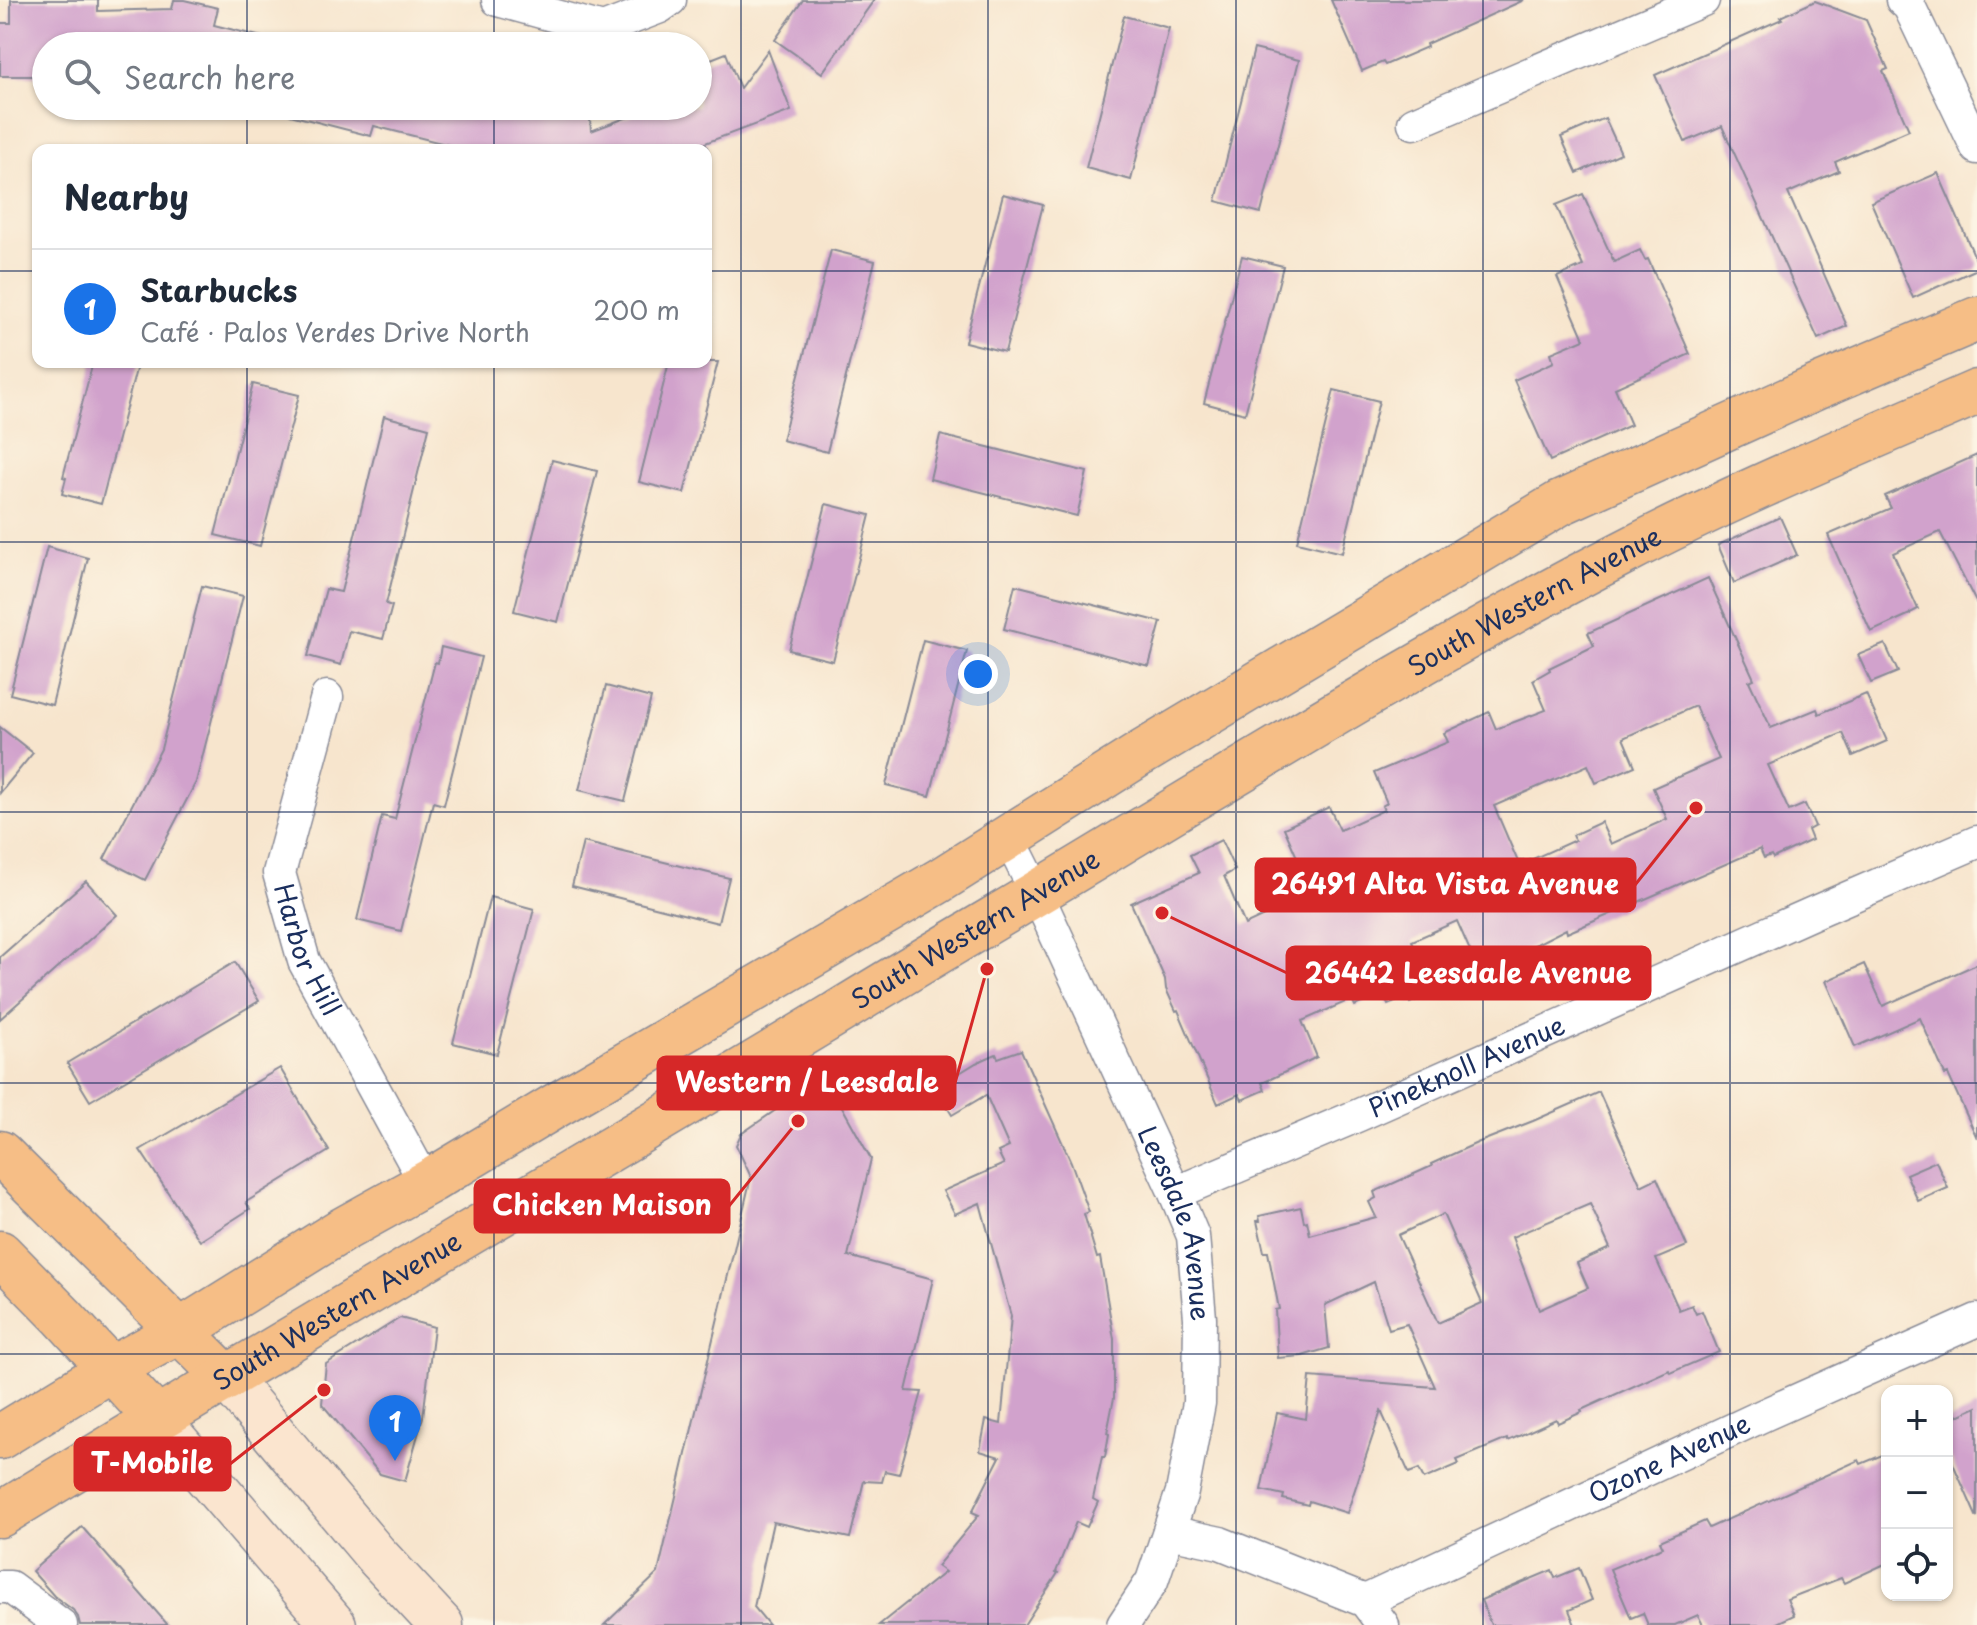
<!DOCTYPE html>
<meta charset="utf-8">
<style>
:root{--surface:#fff;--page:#f6f6f7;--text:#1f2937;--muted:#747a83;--line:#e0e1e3;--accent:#1a73e8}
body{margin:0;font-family:"Playpen Sans",sans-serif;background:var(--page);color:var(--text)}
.controls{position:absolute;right:24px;bottom:24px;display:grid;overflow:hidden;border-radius:16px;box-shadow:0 2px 6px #0004}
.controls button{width:72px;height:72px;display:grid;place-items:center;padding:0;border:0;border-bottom:2px solid var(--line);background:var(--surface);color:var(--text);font:40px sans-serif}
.you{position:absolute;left:978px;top:674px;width:28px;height:28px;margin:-20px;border:6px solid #fff;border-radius:50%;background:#1a73e8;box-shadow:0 0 0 12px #1a73e833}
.badge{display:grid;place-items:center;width:52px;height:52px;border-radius:50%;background:var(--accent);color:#fff;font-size:26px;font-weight:700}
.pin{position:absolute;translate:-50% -66px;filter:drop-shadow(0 2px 4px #0008)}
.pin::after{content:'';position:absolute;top:42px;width:28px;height:24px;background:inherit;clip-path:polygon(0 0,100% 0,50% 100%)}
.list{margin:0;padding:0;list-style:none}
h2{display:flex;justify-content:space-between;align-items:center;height:104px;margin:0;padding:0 32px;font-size:34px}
h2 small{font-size:26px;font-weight:400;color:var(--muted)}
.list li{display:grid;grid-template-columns:52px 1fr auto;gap:24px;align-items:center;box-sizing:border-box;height:120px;padding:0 32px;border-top:2px solid var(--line)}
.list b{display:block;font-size:30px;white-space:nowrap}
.list p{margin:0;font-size:26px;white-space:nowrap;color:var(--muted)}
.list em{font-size:26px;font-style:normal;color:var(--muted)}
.icon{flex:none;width:44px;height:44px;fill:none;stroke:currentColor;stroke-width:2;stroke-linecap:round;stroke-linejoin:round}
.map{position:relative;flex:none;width:1977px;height:1625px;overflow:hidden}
.search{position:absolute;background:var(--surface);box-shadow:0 2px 6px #0004;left:32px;top:32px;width:680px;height:88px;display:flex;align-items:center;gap:20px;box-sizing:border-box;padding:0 28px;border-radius:44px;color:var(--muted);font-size:30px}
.panel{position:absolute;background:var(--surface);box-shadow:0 2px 6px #0004;left:32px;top:144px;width:680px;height:224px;border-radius:16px}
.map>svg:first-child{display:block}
</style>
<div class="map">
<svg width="1977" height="1625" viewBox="0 0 1977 1625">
<rect width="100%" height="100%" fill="#fcf5e5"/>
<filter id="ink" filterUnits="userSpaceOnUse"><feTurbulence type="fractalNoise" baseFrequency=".0125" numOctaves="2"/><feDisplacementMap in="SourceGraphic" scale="16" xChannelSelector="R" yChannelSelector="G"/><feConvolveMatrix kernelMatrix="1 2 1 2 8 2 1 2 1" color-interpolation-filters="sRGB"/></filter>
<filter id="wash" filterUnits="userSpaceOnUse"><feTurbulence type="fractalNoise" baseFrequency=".006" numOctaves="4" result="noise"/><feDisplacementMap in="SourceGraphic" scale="32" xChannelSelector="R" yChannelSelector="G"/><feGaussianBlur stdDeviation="1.8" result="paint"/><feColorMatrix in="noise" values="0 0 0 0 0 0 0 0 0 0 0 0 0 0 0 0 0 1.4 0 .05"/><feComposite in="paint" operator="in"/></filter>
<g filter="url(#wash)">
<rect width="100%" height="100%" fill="#f7e5cd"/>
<g id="blocks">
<g fill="#d1a2cc" fill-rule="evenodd">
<polygon points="11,0 98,0 98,11 172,9 174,0 184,0 218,8 214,25 262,37 261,46 46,46 46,76 0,76 0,23 11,23"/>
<polygon points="803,0 874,0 822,73 775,40"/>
<polygon points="1331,0 1524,0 1426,44 1427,47 1385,65 1383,62 1362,71"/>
<polygon points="1815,1 1866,20 1888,69 1883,71 1909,130 1835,162 1839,171 1788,193 1847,326 1818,339 1722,126 1685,142 1655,75 1782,19 1780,17"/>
<polygon points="1124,16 1169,28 1131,180 1086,168"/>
<polygon points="1254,49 1299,60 1261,213 1216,201"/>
<polygon points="768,50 791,111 705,143 708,150 469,150 374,126 371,136 290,115 291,106 589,106 591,131 657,106 698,106 698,64 726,53 740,88"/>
<polygon points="1605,118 1621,153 1577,173 1561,137"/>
<polygon points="1938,173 1977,262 1977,269 1913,298 1871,202"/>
<polygon points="1003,194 1043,205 1005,352 965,342"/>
<polygon points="1583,194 1614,262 1640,250 1645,260 1648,259 1690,354 1615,388 1631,425 1550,461 1514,380 1554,362 1551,353 1584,339 1557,277 1583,266 1556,205"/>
<polygon points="831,250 875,261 827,452 782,440"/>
<polygon points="1242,256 1283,266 1245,414 1204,403"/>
<polygon points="93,362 138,362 101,504 62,494 66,478 63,477"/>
<polygon points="669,362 718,362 684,493 639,482"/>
<polygon points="253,384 299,395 260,546 215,535"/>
<polygon points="1334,390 1379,401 1342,553 1297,542"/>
<polygon points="384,416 429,428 386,604 392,606 383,639 349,631 341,665 308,656 326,589 341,592"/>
<polygon points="940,435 1087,472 1077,516 930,479"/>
<polygon points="1977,455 1977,604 1940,532 1893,553 1918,609 1910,613 1910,614 1871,632 1828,535 1891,508 1885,496"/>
<polygon points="552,460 597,471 558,622 514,611"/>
<polygon points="826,504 870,515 833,661 789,650"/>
<polygon points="1780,517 1797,555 1734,583 1718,545"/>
<polygon points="47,547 88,558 52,705 10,694"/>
<path d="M 1708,578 L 1754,679 L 1749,681 L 1771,728 L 1817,709 L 1819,714 L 1866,694 L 1887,741 L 1853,756 L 1843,733 L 1768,765 L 1789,811 L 1805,804 L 1815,826 L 1808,830 L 1812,840 L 1773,858 L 1771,855 L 1764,858 L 1760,849 L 1567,933 L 1566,929 L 1507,959 L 1510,966 L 1482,978 L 1457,921 L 1412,941 L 1435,992 L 1410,1003 L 1407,997 L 1388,1005 L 1383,993 L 1355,1006 L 1352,999 L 1302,1021 L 1317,1057 L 1262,1083 L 1265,1090 L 1242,1100 L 1239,1094 L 1218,1104 L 1178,1010 L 1176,1011 L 1166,989 L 1165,979 L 1131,903 L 1199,873 L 1190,855 L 1221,840 L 1235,870 L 1224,876 L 1245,925 L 1313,893 L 1284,828 L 1329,807 L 1340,830 L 1384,810 L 1382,806 L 1387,803 L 1374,773 L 1448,742 L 1444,733 L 1489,712 L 1496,729 L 1546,710 L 1533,680 L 1550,670 L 1549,668 L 1594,646 L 1588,633 ZM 1695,706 L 1719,759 L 1653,788 L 1667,819 L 1611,844 L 1601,822 L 1573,835 L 1575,840 L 1524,863 L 1523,860 L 1518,862 L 1494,806 L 1588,765 L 1596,783 L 1635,766 L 1623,738 Z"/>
<polygon points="1015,585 1161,622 1149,666 1004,629"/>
<polygon points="202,586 243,596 196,782 145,880 104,859 161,749"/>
<polygon points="923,640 967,651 930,796 886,785"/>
<polygon points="1885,644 1898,672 1871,683 1858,655"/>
<polygon points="441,647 481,657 444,805 433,802 401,931 357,920 382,816 395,819 435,662 438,663"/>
<polygon points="606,686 651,698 625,801 579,790"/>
<polygon points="0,727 33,753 0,793"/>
<polygon points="583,842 729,878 718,923 572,886"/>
<polygon points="86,881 117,915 0,1019 0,957"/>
<polygon points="490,897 534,909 497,1054 453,1043"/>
<polygon points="235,962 259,1001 90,1101 67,1063"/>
<polygon points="1864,964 1883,1006 1977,964 1977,1138 1948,1074 1945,1075 1920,1018 1855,1047 1826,981"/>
<polygon points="1021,1050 1071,1162 1089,1212 1084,1214 1097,1258 1100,1257 1114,1339 1114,1398 1107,1433 1109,1434 1105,1457 1102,1457 1093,1499 1098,1502 1087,1527 1076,1522 1056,1572 1058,1573 1024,1625 879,1625 945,1572 937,1566 979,1515 972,1512 1000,1457 980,1451 986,1420 1001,1424 1011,1316 980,1203 955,1214 943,1191 1004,1164 998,1152 1009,1147 986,1095 952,1115 935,1088 976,1063 996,1054 998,1058"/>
<polygon points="280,1068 329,1151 246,1202 250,1209 200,1241 140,1150"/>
<polygon points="825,1076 871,1159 848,1256 933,1279 906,1391 922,1392 899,1474 885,1471 882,1482 864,1481 850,1538 773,1522 754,1607 769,1625 604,1625 658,1573 751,1177 736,1145 741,1134"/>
<path d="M 1599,1092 L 1641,1186 L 1657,1178 L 1687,1246 L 1656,1259 L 1679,1310 L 1692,1305 L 1696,1314 L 1702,1311 L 1719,1352 L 1670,1373 L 1669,1370 L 1581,1410 L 1582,1412 L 1558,1423 L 1556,1419 L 1508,1441 L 1507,1439 L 1457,1460 L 1459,1464 L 1424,1479 L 1419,1469 L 1409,1473 L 1381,1411 L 1347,1513 L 1309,1501 L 1308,1505 L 1283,1499 L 1284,1495 L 1261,1490 L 1277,1413 L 1306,1419 L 1310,1377 L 1435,1387 L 1407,1324 L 1389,1329 L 1374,1282 L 1325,1305 L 1329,1348 L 1302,1356 L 1278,1358 L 1275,1310 L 1279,1309 L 1268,1252 L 1264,1252 L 1257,1221 L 1260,1221 L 1259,1216 L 1301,1207 L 1304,1222 L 1307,1221 L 1310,1235 L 1376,1217 L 1369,1202 L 1376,1198 L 1374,1192 L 1432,1166 L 1431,1164 L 1477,1143 L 1533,1121 ZM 1590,1204 L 1610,1248 L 1577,1263 L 1588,1288 L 1539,1310 L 1512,1237 ZM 1443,1214 L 1482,1303 L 1438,1323 L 1398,1235 Z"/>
<polygon points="1936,1161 1948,1188 1918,1201 1906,1174"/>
<polygon points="400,1318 434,1327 423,1417 405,1481 380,1474 322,1404 326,1364"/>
<polygon points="1977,1407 1977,1518 1947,1450 1947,1421"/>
<polygon points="1887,1453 1887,1563 1844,1583 1841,1578 1787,1599 1794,1615 1773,1625 1703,1625 1698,1615 1675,1625 1648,1625 1643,1613 1631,1618 1610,1569 1663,1547 1660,1541 1705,1521 1709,1528 1859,1460 1861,1464"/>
<polygon points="82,1527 168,1625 80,1625 78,1617 73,1610 54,1596 32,1571"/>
<polygon points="1579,1568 1592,1600 1569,1610 1575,1625 1491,1625 1481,1600 1552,1570 1555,1578"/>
</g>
</g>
</g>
<g filter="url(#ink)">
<use href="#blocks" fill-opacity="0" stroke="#898a96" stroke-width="2"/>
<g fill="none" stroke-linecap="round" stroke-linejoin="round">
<g stroke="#898a96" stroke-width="35">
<g id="minor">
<polyline points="498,0 603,29 660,7 670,0"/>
<polyline points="1902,0 1909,6 1977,148"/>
<polyline points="1414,123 1703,0"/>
<path id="s1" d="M 327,697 L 279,873 L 304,961 L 426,1184"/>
<path id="s2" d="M 1009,838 L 1037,894 L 1175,1193 L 1193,1236 L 1200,1318 L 1199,1403 L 1182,1492 L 1152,1581 L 1123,1625"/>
<path id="s3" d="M 1175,1193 L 1359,1115 L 1815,912 L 1977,842"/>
<polyline points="1169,1532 1220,1543 1365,1601 1383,1625"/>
<polyline points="0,1587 10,1587 61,1625"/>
<path id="s4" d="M 1365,1601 L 1766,1414 L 1977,1320"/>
</g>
</g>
<g stroke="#898a96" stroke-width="47">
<g id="secondary">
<polyline points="227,1378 375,1554 441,1625"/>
<polyline points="157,1419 334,1625"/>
</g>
</g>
<g stroke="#898a96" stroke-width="47">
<g id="primary">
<polyline points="0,1153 227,1378"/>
<polyline points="0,1253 63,1317 157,1419"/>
<polyline points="0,1437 111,1369 180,1331 342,1230 432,1180 555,1106 939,881 1140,754 1560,503 1815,388 1977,319"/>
<path id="s5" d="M 0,1515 C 276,1345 557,1183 834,1015 C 931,955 1030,898 1128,838 C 1291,740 1454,640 1623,553 C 1738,493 1858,444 1977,392"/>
</g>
</g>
<use href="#minor" stroke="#fff" stroke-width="32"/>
<use href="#secondary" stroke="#fbe5cf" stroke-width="44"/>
<use href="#primary" stroke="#f6be86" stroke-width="44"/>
</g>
</g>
<path fill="none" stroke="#1b2f5e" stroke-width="2" stroke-opacity="0.55" d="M 247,0 L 247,46M 494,0 L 494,46M 741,0 L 741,1625M 988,0 L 988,1625M 1236,0 L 1236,1625M 1483,0 L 1483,1625M 1730,0 L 1730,1625M 247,106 L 247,150M 494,106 L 494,150M 0,271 L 38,271M 706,271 L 1977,271M 247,362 L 247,1625M 494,362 L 494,1625M 0,542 L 1977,542M 0,812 L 1977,812M 0,1083 L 1977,1083M 0,1354 L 1977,1354"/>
<g text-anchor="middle" stroke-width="8" stroke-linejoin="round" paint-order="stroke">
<g font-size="26" fill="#1b2f5e" stroke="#fcf5e5">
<text dy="9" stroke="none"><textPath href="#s5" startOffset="1786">South Western Avenue</textPath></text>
<text dy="9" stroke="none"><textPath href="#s5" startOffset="1138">South Western Avenue</textPath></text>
<text dy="9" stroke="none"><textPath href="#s1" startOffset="264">Harbor Hill</textPath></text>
<text dy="9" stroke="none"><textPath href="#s3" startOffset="318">Pineknoll Avenue</textPath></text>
<text dy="9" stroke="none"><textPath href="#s2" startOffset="422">Leesdale Avenue</textPath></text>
<text dy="9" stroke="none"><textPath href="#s5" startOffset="394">South Western Avenue</textPath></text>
<text dy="9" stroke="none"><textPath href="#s4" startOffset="336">Ozone Avenue</textPath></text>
</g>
</g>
<path fill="none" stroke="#d62828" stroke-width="3" d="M1696 808L1635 885M1162 913L1287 973M987 969L955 1083M798 1121L729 1206M324 1390L230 1464"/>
<g fill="#d62828" stroke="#fcf5e5" stroke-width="3">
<circle cx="1696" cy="808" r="8"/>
<circle cx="1162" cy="913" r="8"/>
<circle cx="987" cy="969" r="8"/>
<circle cx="798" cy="1121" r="8"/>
<circle cx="324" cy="1390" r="8"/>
</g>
<g fill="#d62828" stroke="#d62828" stroke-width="3">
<rect x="1256" y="859" width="379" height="52" rx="8"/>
<rect x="1287" y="947" width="363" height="52" rx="8"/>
<rect x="658" y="1057" width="297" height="52" rx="8"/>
<rect x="475" y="1180" width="254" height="52" rx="8"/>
<rect x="75" y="1438" width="155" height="52" rx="8"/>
</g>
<g font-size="28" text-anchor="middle" font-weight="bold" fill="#fff">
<text x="1445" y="894">26491 Alta Vista Avenue</text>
<text x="1468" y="983">26442 Leesdale Avenue</text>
<text x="807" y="1092">Western / Leesdale</text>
<text x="602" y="1215">Chicken Maison</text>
<text x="152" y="1473">T-Mobile</text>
</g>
</svg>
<div class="controls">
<button>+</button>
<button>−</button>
<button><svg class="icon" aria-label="locate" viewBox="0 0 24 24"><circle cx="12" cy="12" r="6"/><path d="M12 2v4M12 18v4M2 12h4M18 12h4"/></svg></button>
</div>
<div class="you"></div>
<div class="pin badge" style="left:395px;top:1461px">1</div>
<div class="search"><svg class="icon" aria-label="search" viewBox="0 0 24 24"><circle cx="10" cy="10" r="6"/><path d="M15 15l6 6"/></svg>Search here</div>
<section class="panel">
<h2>Nearby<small></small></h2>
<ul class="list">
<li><span class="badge">1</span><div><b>Starbucks</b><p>Café · Palos Verdes Drive North</p></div><em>200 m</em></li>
</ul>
</section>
</div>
